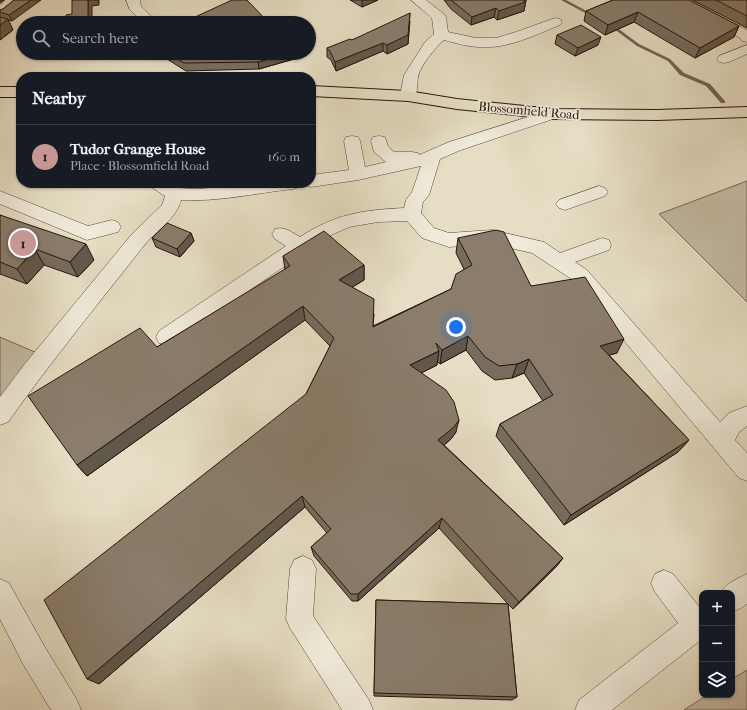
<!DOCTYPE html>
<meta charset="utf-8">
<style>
:root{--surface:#171b24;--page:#242831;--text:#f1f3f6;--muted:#9ea1a6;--line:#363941;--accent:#c59692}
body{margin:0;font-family:"IM FELL French Canon",serif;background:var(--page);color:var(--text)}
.controls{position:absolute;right:12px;bottom:12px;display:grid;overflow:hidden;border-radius:8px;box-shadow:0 1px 3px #0004}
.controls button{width:36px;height:36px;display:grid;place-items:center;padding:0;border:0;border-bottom:1px solid var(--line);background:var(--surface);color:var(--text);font:20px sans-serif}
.you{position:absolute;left:456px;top:327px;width:14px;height:14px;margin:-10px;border:3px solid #fff;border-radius:50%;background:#1a73e8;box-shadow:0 0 0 6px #1a73e833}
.badge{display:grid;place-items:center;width:26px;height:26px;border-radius:50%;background:var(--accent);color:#111;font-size:13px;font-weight:700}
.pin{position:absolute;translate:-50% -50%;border:2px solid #fff;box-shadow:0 1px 4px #0006}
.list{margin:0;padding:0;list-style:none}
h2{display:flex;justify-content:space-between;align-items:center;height:52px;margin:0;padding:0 16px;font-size:17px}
h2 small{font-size:13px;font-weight:400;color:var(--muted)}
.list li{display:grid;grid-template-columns:26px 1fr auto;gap:12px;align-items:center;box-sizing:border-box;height:64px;padding:0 16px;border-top:1px solid var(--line)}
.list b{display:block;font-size:15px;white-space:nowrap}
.list p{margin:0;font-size:13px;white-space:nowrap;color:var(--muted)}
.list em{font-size:13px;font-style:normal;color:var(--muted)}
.icon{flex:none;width:22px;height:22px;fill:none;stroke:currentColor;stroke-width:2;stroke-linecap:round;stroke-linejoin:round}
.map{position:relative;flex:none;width:747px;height:710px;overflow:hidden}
.search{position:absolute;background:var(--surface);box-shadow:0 1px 3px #0004;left:16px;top:16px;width:300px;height:44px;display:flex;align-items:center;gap:10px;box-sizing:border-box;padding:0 14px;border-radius:22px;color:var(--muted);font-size:15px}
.panel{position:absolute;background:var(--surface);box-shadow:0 1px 3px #0004;left:16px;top:72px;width:300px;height:116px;border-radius:16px}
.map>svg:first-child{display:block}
</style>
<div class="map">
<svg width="747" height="710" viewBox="0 0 747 710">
<rect width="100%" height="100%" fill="#e6dec4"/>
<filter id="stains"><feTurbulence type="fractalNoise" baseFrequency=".005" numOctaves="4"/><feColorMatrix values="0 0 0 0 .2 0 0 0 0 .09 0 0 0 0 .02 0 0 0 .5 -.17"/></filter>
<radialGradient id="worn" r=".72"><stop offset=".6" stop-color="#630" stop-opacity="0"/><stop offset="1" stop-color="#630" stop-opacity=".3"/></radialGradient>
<g fill="#c5bca5" stroke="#766858">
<polygon points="747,181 747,302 659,214"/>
<polygon points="0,337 37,353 0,400"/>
<polygon points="747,670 747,710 684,710 707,695 732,695 732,679"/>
</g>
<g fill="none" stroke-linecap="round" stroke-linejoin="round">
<g fill="#726455" fill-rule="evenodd">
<polygon points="561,0 566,0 594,15 591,16"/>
<polygon points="610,24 612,24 639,44 670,59 684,73 710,84 725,101 725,103 721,103 706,86 680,75 668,61 637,46 610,26"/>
</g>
<g stroke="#56463a" stroke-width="1">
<g id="minor">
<polygon points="6,0 22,0 5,14 0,15 0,5"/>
<polygon points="126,0 140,0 141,6 158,23 143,23 130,10"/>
<path d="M 411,0 L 426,0 L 444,14 L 446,17 L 448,32 L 476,38 L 496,38 L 516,32 L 555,18 L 560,19 L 562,22 L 560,25 C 535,35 508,49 480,47 C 468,47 456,43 444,40 C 435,48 420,66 418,77 C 417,85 418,93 413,99 L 408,101 L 403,99 L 400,96 L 404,75 L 425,42 L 434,34 L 432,18 Z"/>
<polygon points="672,0 689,0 747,30 747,42 742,41 740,38 674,3"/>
<polygon points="747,45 747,54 729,62 724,63 719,62 717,59 719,56"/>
<path d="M 180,53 L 220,56 L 234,53 L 263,53 L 261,56 C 241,61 194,74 180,53 Z"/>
<path d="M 553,109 L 559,111 L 561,114 L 559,117 L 461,150 L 440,159 L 429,195 L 423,202 L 421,213 L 434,228 L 449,233 L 492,230 L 544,242 L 560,253 L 602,238 L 609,240 L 611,245 L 609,250 L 575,262 L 587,270 L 720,422 L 729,413 L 747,406 L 747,426 L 739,432 L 735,440 L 747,453 L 747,481 L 739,478 L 573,280 L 532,253 L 492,244 L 449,247 L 422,238 L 407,221 L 378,222 L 349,227 L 327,237 L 173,343 L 166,345 L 159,343 L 156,337 L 159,331 L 286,246 L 275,239 L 272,234 L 275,229 C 285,226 291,232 300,237 C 335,214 363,210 404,208 L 406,200 L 412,192 L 421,166 L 358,180 L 311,187 L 305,185 L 304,183 L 311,183 L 311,175 L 349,170 L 344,141 L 346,137 L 352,136 L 358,137 L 360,141 L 365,167 L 386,162 L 374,152 L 371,141 L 373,137 L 379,136 L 385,137 L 388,146 L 394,152 L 412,152 L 418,153 L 419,155 L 449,142 Z"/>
<path d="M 148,183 L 170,183 L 178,188 L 197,189 L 225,187 L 245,183 L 302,183 L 299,187 L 293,189 C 256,193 219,202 181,200 C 176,220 155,231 143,247 C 97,305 51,362 8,422 L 0,425 L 0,397 L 24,365 L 132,234 L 162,205 L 165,196 L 151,187 Z"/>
<polygon points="599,186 605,188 608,192 605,196 565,210 559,208 556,204 559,200"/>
<polygon points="0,191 88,226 112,220 118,222 121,227 118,232 87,240 0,204"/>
<polygon points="303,556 312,560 316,569 313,616 369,700 373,710 342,710 290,628 286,619 290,569 294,560"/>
<polygon points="664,570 673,574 701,609 702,609 702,639 612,710 575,710 579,700 678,623 655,592 651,583 655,574"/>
<path d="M 747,574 L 747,604 L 741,608 L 732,612 L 732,593 L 721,593 C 725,584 738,578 747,574 Z"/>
<polygon points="0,579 9,583 43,644 77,700 81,710 51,710 23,664 0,619"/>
</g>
</g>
<g stroke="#26140c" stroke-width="2">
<g id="major">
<polygon points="311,86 408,91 457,99 553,109 657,110 747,107 747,117 657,120 553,119 457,109 408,101 311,96"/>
<rect x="0" y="87" width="21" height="10"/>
</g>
</g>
<use href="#minor" fill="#efead9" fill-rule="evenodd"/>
<use href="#major" fill="#e6dec4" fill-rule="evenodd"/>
</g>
<g fill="#776c5d" stroke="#26140c">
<polygon points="14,0 12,21 8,20 13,30 0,40 0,10 3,9"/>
<polygon points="350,0 378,0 362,7"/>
<polygon points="444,0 526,0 524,11 497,20 494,17 471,25 451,9"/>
<polygon points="613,0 739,26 734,37 695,58 634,22 605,35 584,21 586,11"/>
<polygon points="692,0 747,0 747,28"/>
<polygon points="410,21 408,44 387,54 383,51 336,71 331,60 327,57 327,48"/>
<polygon points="557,35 598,45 575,56 555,44"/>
<polygon points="165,53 184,53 193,57 217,58 241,53 294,53 294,59 259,69 186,71 167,59"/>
<polygon points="200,53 227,53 220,54"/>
<polygon points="0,215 94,260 78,277 44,265 27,284 0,274"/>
<polygon points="191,233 194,241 180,257 156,247 152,238"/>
<polygon points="458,238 531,286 617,353 609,355 689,440 678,452 564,525 496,436 500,424 543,401 524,373 512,378 495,380 482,371 466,350 440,364 437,361 437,365 421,373 456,432 451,439 444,445 563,558 556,567 513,609 508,604 517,697 512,700 374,696 376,600 508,604 439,528 358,601 352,601 314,556 311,547 327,533 305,507 99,684 306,394 330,346 305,320 87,476 77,465 157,347 285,270 283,256 364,265 364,280 352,287 374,314 373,326 451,289 464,269 456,253"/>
</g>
<g fill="#61584c" stroke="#26140c">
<polygon points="0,0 4,0 0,3"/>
<polygon points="31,0 41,0 12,21 9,15"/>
<polygon points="88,0 99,0 99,5 92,6 92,23 88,23"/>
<polygon points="362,0 378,0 362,7"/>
<polygon points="522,0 526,0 524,11 497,20 499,11"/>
<polygon points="496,8 494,17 471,25 472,17"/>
<polygon points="638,12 634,22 605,35 608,25"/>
<polygon points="410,13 408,44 387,54 387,45"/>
<polygon points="8,19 13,30 0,40 0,25"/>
<polygon points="739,26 734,37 695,58 700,48"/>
<polygon points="601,37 598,45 575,56 578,48"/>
<polygon points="383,43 383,51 336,71 335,62"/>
<polygon points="69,53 81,53 70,54"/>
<polygon points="220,53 227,53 220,54"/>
<polygon points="287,53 294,53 294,59 259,69 258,62"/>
<polygon points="191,233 194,241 180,257 177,249"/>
<polygon points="86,244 94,260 78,277 70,262"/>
<polygon points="35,249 44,265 27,284 17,269"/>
<polygon points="364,265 364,280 340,295 339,280"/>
<polygon points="303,306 305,320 87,476 77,465"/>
<polygon points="468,336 466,350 440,364 442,350"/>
<polygon points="624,339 617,353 593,360 600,346"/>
<polygon points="439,351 437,365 409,379 410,365"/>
<polygon points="529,359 524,373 512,378 517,364"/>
<polygon points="459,420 456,432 451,439 436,452 438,440"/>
<polygon points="689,440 678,452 564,525 571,515"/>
<polygon points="302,496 305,507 99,684 87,679"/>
<polygon points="442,518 439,528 358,601 358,594"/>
<polygon points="563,558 556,567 513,609 519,602"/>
</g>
<g fill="#8a7d6c" stroke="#26140c">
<polygon points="14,0 31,0 9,15 0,12 0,10 3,9"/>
<polygon points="72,0 88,0 88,23 66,23 66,15 72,14"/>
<polygon points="232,0 247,0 269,23 182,23"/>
<polygon points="451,0 523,0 525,2 499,11 496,8 472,17"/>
<polygon points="613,0 689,0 739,26 700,48 638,12 608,25 586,11"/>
<polygon points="716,0 747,0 747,16"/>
<polygon points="410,13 408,35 387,45 383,43 335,62 330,51 327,48 350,39 352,40"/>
<polygon points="0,17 8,19 0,25"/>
<polygon points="581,25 601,37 578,48 557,35"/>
<polygon points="168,53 184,53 193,57 217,58 241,53 287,53 258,62 184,63"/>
<polygon points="0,215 86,244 70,262 35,249 17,269 0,262"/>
<polygon points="167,223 191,233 177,249 152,238"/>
<polygon points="496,230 504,232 531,286 585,277 624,339 600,346 689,440 571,515 500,424 553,395 529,359 517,364 499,366 485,357 468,336 442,350 436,343 439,351 410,365 446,390 454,402 459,420 454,427 438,440 563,558 519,602 442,518 358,594 351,594 311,547 331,529 302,496 87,679 44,600 306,394 334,338 303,306 77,465 28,396 140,328 157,347 290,266 283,256 324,231 364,265 339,280 374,299 373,327 451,289 456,274 472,265 458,238"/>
<polygon points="376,600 508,604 517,697 374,693"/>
</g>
<g text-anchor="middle" stroke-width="3.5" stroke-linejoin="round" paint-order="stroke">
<g font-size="13" fill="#26140c" stroke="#efead9">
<text transform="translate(529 110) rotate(5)" y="5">Blossomfield Road</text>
</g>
</g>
<rect width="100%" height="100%" filter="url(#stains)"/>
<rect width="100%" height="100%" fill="url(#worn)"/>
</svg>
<div class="controls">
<button>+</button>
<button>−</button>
<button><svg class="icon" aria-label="layers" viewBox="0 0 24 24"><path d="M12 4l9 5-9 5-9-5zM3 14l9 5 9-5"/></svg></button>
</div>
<div class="you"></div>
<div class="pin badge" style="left:23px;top:243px">1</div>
<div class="search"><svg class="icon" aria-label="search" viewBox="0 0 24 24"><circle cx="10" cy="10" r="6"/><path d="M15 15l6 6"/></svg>Search here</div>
<section class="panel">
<h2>Nearby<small></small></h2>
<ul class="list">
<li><span class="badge">1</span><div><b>Tudor Grange House</b><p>Place · Blossomfield Road</p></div><em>160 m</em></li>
</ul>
</section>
</div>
